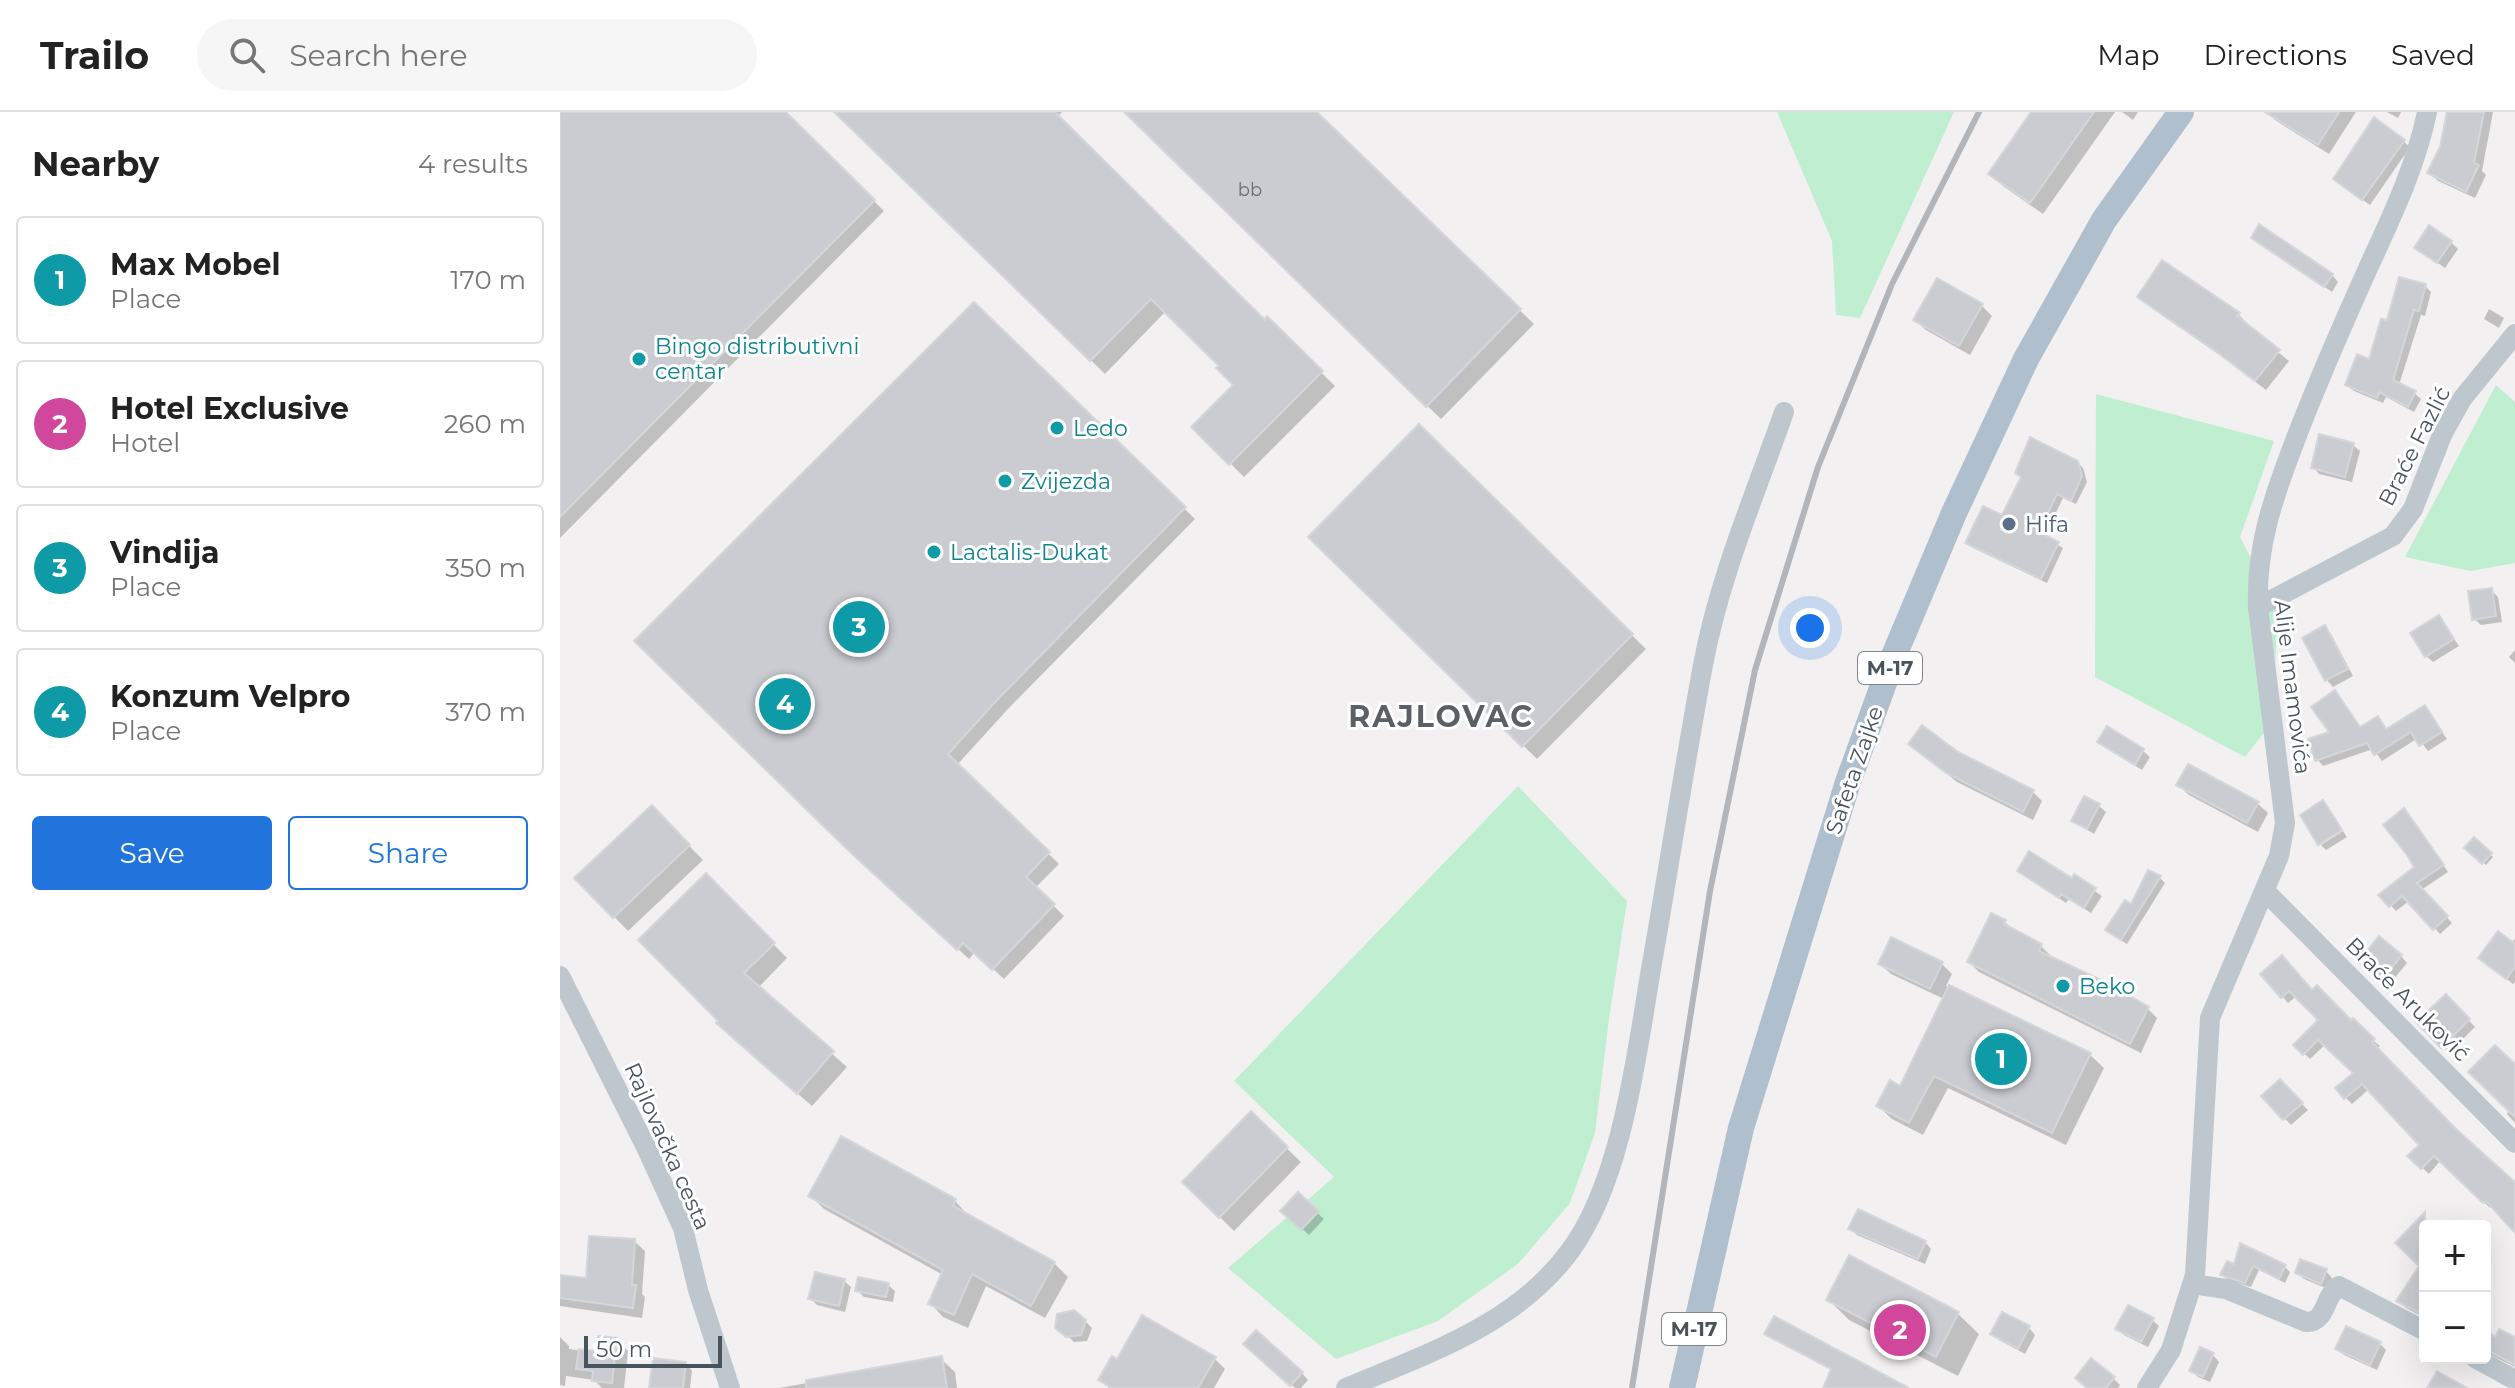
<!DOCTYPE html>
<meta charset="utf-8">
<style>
:root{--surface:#fff;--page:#f6f6f6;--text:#222;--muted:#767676;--line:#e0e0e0;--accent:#2074dc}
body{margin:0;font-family:Montserrat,sans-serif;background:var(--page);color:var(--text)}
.controls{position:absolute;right:24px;bottom:24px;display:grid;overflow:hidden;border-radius:8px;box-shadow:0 8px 32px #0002}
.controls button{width:72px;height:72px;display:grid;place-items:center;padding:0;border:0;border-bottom:2px solid var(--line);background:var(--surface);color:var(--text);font:40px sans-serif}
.scale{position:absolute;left:24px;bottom:20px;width:138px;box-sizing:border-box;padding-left:8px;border:4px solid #48535c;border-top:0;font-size:22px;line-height:28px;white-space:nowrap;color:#48535c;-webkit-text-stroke:6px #fff;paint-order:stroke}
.you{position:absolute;left:1250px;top:516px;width:28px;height:28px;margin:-20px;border:6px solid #fff;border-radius:50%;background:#1a73e8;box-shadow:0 0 0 12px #1a73e833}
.badge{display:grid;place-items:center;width:52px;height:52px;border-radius:50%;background:var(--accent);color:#fff;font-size:26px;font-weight:700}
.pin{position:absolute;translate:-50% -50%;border:4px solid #fff;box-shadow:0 2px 8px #0006}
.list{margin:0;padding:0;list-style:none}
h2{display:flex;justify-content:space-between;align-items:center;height:104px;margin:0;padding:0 32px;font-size:34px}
h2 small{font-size:26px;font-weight:400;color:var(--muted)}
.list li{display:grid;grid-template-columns:52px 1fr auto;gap:24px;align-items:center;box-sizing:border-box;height:128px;margin:0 16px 16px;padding:0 16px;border:2px solid var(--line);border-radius:8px}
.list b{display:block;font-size:30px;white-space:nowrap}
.list p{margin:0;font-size:26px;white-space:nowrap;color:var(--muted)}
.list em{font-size:26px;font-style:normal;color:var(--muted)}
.actions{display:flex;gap:16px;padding:24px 32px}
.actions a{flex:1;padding:18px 0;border:2px solid var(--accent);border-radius:8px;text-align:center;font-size:28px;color:var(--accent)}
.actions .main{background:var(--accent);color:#fff}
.icon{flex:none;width:44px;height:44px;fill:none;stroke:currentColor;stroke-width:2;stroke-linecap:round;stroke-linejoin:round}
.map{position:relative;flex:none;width:1955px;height:1276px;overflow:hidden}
header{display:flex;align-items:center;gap:48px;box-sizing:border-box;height:112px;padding:0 40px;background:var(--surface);border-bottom:2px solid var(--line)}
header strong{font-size:38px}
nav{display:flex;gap:44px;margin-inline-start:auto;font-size:28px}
.search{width:560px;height:72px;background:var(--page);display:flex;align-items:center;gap:20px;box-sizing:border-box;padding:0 28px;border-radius:44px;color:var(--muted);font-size:30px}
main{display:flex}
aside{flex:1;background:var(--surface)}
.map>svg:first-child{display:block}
</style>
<header>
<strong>Trailo</strong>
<div class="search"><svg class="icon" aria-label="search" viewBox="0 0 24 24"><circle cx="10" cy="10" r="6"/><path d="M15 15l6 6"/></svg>Search here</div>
<nav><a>Map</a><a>Directions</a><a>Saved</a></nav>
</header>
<main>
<aside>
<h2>Nearby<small>4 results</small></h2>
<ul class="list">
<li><span class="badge" style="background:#0f9aa8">1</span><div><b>Max Mobel</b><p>Place</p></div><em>170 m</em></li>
<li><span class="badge" style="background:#d1479c">2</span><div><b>Hotel Exclusive</b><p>Hotel</p></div><em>260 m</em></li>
<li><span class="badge" style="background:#0f9aa8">3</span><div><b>Vindija</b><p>Place</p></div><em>350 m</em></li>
<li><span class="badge" style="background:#0f9aa8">4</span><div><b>Konzum Velpro</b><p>Place</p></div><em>370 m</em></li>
</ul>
<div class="actions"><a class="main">Save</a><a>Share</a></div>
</aside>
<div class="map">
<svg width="1955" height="1276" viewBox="0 0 1955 1276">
<rect width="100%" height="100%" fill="#f2f0f0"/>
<g fill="#c0eed1">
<polygon points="1217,0 1394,0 1300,206 1276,203 1272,129"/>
<polygon points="1936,273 1955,290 1955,451 1910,459 1845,445"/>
<polygon points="1536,282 1714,329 1680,425 1718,498 1712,610 1685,645 1535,565"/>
<polygon points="958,674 1067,789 1049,907 1035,1021 1010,1091 959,1151 878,1209 776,1247 668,1156 774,1065 674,969"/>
</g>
<g fill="#0003">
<polygon points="0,0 223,0 324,99 0,426"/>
<polygon points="277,0 502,0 497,5 705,211 707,207 775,274 684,365 634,315 676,273 662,254 606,199 545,262"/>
<polygon points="567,0 755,0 974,212 881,307 708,140"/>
<polygon points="1474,0 1555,0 1483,102 1443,74 1431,62"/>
<polygon points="1562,0 1578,0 1573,8"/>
<polygon points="1707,0 1796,0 1769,42 1715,8"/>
<polygon points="1827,0 1841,0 1838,6"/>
<polygon points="1889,0 1933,0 1922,59 1926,63 1915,86 1878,69 1870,61 1882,36"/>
<polygon points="1843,29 1850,35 1810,93 1782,73"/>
<polygon points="1693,126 1772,163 1778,170 1772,180"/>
<polygon points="1891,130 1898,137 1885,156 1856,136"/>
<polygon points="1865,174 1871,180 1865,204 1861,203 1839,273 1854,281 1861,287 1854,300 1826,285 1823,291 1794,279 1787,273 1811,249 1828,211"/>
<polygon points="1580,185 1678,202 1689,213 1687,215 1729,249 1706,278 1667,248 1590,195"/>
<polygon points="414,192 635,407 447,598 397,653 499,752 475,776 504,804 444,867 415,840 409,847 304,751"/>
<polygon points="1422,194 1432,204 1410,243 1366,218 1355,208"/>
<polygon points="1929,197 1944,206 1939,216 1924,207"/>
<polygon points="860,315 1086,537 977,647 751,425"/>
<polygon points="1793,333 1800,339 1792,370 1759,362 1753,355"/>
<polygon points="1517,350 1523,356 1527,370 1516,392 1503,386 1484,425 1503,436 1487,471 1413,436 1408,430"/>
<polygon points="1931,478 1938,485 1942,510 1921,513 1914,507"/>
<polygon points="1879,505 1899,534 1873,550 1866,544"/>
<polygon points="1764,516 1771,522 1793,564 1773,575 1767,568 1745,526"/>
<polygon points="1955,538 1955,551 1949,545"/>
<polygon points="1781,587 1801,617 1817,607 1827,618 1865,596 1887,627 1868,639 1858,626 1822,649 1813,637 1763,654 1757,647 1772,621"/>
<polygon points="1540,629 1583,639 1590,645 1582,658 1546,636"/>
<polygon points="1350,632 1397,641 1473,680 1482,689 1473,708 1397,670"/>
<polygon points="1618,673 1697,691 1708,701 1698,720 1629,683"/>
<polygon points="1539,694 1546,700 1534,722 1513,709"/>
<polygon points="92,696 143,748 68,819 17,766"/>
<polygon points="1850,704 1888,760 1861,778 1892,811 1880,822 1849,789 1836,799 1821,783 1856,755"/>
<polygon points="1783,719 1787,725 1766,738 1761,733"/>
<polygon points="1914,728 1933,745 1926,753 1907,736"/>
<polygon points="1459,759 1512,769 1515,765 1542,784 1531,801 1509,787 1506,791"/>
<polygon points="146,764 227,846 198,876 287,955 252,994 172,925"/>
<polygon points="1600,766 1605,771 1567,832 1553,823 1572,795"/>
<polygon points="1445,810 1455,820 1481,834 1491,844 1489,846 1587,896 1597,906 1581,941 1419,860 1409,850"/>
<polygon points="1955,827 1955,870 1953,872 1920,846 1951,831"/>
<polygon points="1841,844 1847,851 1828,874 1807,856"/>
<polygon points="1320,852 1382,852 1392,862 1386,874 1530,943 1544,956 1506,1033 1388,976 1363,1023 1332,1007 1318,994 1341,976 1384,887 1331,862"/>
<polygon points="1703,862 1752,880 1820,934 1817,937 1897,1020 1955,1073 1955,1116 1933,1093 1930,1096 1881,1048 1869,1062 1856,1050 1861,1033 1809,977 1792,992 1786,986 1778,977 1796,962 1766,932 1750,947 1736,933 1761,908 1737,884 1728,891"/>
<polygon points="1886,885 1915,915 1889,941 1859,910"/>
<polygon points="1955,955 1955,1011 1947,1002 1950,998"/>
<polygon points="1720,970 1748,998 1731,1013 1704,985"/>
<polygon points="691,1002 741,1050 674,1119 624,1070"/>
<polygon points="250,1083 395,1089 408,1103 494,1151 508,1165 485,1206 426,1174 408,1216 383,1205 370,1191 383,1163 264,1097"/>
<polygon points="738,1083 764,1107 749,1123 723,1099"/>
<polygon points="1865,1114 1865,1206 1846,1196 1839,1189 1862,1154"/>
<polygon points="1290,1117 1365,1130 1371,1137 1365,1152 1297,1123"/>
<polygon points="74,1129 85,1139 82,1182 85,1185 82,1206 0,1194 0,1165 28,1169"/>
<polygon points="1681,1134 1725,1155 1730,1160 1725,1171 1699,1158 1691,1175 1668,1168 1663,1163 1676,1155"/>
<polygon points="1766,1159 1772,1166 1768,1177 1744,1167 1737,1161"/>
<polygon points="284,1169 291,1175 285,1200 257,1193 250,1186"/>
<polygon points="328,1173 335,1179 333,1190 304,1185 297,1178"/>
<polygon points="1268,1187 1398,1202 1419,1222 1398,1264 1289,1208"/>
<polygon points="1592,1208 1599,1214 1588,1235 1564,1223 1558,1216"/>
<polygon points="525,1209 532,1216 527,1229 514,1230 501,1218"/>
<polygon points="1469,1216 1475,1223 1465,1242 1439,1228 1433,1222"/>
<polygon points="1925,1220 1935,1228 1955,1227 1955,1255 1925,1240"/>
<polygon points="0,1225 9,1234 9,1237 38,1241 56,1228 68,1239 64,1276 42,1276 34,1268 6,1264 5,1274 0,1273"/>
<polygon points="1819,1231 1826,1238 1817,1258 1784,1243 1777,1236"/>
<polygon points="692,1238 742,1261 748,1268 741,1276 735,1276"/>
<polygon points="1653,1243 1659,1250 1650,1270 1638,1265 1631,1258"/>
<polygon points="654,1246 665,1257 654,1276 549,1276 541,1268 558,1249"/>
<polygon points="381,1247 395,1260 397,1276 219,1276"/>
<polygon points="126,1252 132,1259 130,1276 93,1276"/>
<polygon points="1554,1267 1560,1273 1558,1276 1528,1276"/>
</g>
<g fill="#caccd2" stroke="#d4d6db" stroke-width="2">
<polygon points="0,0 226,0 315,88 0,405"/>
<polygon points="274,0 495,0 705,208 707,204 763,259 669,353 631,315 673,273 656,256 659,254 591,187 530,249"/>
<polygon points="564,0 757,0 961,197 866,295"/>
<polygon points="1471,0 1534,0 1470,91 1428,62"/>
<polygon points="1705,0 1779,0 1758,33"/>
<polygon points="1887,0 1924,0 1914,51 1919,53 1906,80 1867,61 1880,35"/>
<polygon points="1814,5 1845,28 1802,88 1773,67"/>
<polygon points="1699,112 1773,162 1764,175 1691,126"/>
<polygon points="1869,113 1892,129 1877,151 1854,136"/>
<polygon points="1602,148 1680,201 1677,204 1720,238 1695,269 1654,238 1577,185"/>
<polygon points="1839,165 1866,172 1859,199 1854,198 1833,268 1856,279 1848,295 1819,280 1817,286 1785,273 1797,242 1809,247 1821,207 1827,208"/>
<polygon points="1377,166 1423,192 1399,234 1353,208"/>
<polygon points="414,190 626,395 437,588 388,642 490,740 466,765 495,792 432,858 403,831 397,838 291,741 74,529"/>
<polygon points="859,312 1073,522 962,635 748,425"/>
<polygon points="1759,322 1794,331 1785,365 1751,356"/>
<polygon points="1470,325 1518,349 1522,364 1511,389 1497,382 1479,420 1499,430 1481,467 1405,431 1423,394 1442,403 1461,365 1455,361"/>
<polygon points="1932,476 1936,504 1912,508 1908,479"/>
<polygon points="1879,503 1894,527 1865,545 1850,521"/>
<polygon points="1765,513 1788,557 1765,569 1742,526"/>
<polygon points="1775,578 1800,615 1818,604 1826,617 1865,593 1882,620 1859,634 1851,620 1814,643 1807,631 1755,649 1748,627 1769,620 1751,595"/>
<polygon points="1362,613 1398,640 1474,678 1463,700 1386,661 1348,632"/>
<polygon points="1547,614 1584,637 1575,653 1537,630"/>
<polygon points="1628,652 1699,690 1687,711 1616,673"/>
<polygon points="1524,684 1540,692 1527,717 1511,709"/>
<polygon points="1763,688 1782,718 1758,733 1740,703"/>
<polygon points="92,693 130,733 53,806 14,766"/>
<polygon points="1844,696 1884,753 1857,771 1888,804 1873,818 1842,784 1829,795 1818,783 1854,755 1847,743 1823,713"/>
<polygon points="1914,725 1932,741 1922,752 1904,736"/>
<polygon points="1469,739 1512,766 1514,762 1536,776 1524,796 1501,782 1499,786 1457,759"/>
<polygon points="1588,758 1601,764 1561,828 1545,818 1565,788 1571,792"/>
<polygon points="146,761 215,831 184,861 274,939 237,982 156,911 158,909 78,828"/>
<polygon points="1431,801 1446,808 1444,812 1482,832 1479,839 1541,868 1589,895 1570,932 1407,850"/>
<polygon points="1938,819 1955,832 1955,855 1946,867 1918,846"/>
<polygon points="1819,824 1842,843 1821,869 1798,850"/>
<polygon points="1331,825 1383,850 1370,877 1318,852"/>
<polygon points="1722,843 1752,878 1757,873 1791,908 1793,906 1815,927 1812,930 1896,1017 1955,1070 1955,1121 1926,1089 1923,1091 1874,1044 1861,1057 1847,1044 1859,1033 1802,972 1784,987 1775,976 1793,961 1758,928 1743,943 1733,933 1758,908 1729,879 1721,886 1700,862"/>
<polygon points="1389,873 1531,941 1492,1021 1374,964 1349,1011 1316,994 1330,968 1340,974"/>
<polygon points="1886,882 1910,907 1881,936 1856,910"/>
<polygon points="1935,933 1955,952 1955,1005 1908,960"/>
<polygon points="1720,967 1743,991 1723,1008 1701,984"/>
<polygon points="691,999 728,1035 659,1106 622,1070"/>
<polygon points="281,1024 396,1087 393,1094 495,1150 471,1194 412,1162 394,1203 368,1192 383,1158 248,1084"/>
<polygon points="738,1080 759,1099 741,1118 720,1099"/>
<polygon points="1298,1097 1366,1129 1358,1147 1288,1117"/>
<polygon points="1865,1100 1865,1204 1836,1189 1859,1154 1835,1131"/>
<polygon points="29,1124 75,1127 72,1173 76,1173 73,1196 0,1186 0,1163 26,1166"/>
<polygon points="1680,1131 1726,1153 1719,1167 1693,1154 1685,1171 1660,1163 1667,1149 1674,1152"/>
<polygon points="1289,1143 1399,1200 1376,1245 1266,1188"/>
<polygon points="1740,1147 1767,1157 1761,1172 1735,1161"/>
<polygon points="255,1160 285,1167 279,1194 248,1187"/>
<polygon points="298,1165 329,1171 326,1185 295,1179"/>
<polygon points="1568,1193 1594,1206 1581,1230 1555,1217"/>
<polygon points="514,1198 526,1208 521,1223 506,1225 495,1216 497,1202"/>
<polygon points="1442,1200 1470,1214 1458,1237 1430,1222"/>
<polygon points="582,1203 656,1245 638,1276 552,1276 538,1268 552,1244 557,1247"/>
<polygon points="1214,1204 1349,1276 1263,1276 1271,1257 1204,1222"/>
<polygon points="1786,1214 1821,1230 1810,1253 1775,1237"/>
<polygon points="1939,1217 1955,1225 1955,1253 1925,1237 1925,1218 1935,1225"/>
<polygon points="696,1218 743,1260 730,1274 683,1232"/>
<polygon points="38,1224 57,1226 52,1271 32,1269 33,1259 16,1257 19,1237 36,1239"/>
<polygon points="1640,1235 1654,1241 1643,1265 1629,1259"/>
<polygon points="382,1244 387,1276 246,1276 246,1268"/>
<polygon points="93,1246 126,1250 123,1276 89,1276"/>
<polygon points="1531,1246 1555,1265 1546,1276 1527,1276 1515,1266"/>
<polygon points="1877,1259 1907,1276 1867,1276"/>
</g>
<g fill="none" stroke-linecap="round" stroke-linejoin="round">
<g stroke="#bec7ce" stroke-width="20">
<polyline points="1698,495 1833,424 1853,397 1882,323 1902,287 1955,222"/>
<polyline points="1705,779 1955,1031"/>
<polyline points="0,864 86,1035 123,1116 138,1178 170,1276"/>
<path d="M 1633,1172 L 1666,1177 L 1746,1210 C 1767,1211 1764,1183 1779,1174 L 1865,1219"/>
<polyline points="1915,1246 1955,1268"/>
<path d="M 786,1276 C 866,1242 956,1213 1010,1139 C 1061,1070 1076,947 1090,863 C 1108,760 1124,656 1143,553 C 1159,466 1195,383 1224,300"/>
<path d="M 1587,1276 L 1611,1238 L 1635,1163 L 1650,906 L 1719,744 L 1725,711 L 1698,495 C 1696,436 1712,389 1733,334 C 1756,273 1782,214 1809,154 C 1832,104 1856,54 1867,0"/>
</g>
<polyline stroke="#b0bfcd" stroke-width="26" points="1122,1276 1181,1016 1288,670 1333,546 1394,401 1466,247 1544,108 1621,0"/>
<polyline stroke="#b2b5ba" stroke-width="6" points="1072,1276 1150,779 1195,558 1258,355 1332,172 1419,0"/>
</g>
<g fill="#0f9aa8" stroke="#fff" stroke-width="3">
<circle cx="79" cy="247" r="8"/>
<circle cx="497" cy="316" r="8"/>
<circle cx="445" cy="369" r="8"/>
<circle cx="374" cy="440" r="8"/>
<circle cx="1503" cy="874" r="8"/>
</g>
<circle fill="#5c6f8a" stroke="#fff" stroke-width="3" cx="1449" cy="412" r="8"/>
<g text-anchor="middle" stroke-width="6" stroke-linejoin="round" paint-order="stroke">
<g font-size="18" fill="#68717a">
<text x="690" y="84">bb</text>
</g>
<g fill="#fff" stroke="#7f878d" stroke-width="2">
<rect x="1298" y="540" width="64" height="32" rx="6"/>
<rect x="1102" y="1201" width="64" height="32" rx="6"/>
</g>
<g font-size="20" font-weight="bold" fill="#48535c">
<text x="1330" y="563">M-17</text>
<text x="1134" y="1224">M-17</text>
</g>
<g font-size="22" fill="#0d838f" stroke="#fff" text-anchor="start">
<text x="95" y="242">Bingo distributivni<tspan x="95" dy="25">centar</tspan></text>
<text x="513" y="324">Ledo</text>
<text x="461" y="377">Zvijezda</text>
<text x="390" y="448">Lactalis-Dukat</text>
<text x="1519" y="882">Beko</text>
</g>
<g font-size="22" fill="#48535c" stroke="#fff">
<text transform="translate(1854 334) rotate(-63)" y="8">Braće Fazlić</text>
<text transform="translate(1733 575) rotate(83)" y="8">Alije Imamovića</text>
<text transform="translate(1294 658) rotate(-71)" y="8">Safeta Zajke</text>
<text transform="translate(1848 887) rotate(45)" y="8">Braće Aruković</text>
<text transform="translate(108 1034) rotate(66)" y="8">Rajlovačka cesta</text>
</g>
<g font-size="22" fill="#4e5e75" stroke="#fff" text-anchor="start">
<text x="1465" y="420">Hifa</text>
</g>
<g font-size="30" font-weight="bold" letter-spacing="2" fill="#5c6064" stroke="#fff">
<text x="881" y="615">RAJLOVAC</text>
</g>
</g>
</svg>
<div class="controls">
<button>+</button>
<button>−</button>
</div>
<div class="scale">50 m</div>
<div class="you"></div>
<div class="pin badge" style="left:1441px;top:947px;background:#0f9aa8">1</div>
<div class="pin badge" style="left:1340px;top:1218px;background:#d1479c">2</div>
<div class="pin badge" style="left:299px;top:515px;background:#0f9aa8">3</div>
<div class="pin badge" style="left:225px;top:592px;background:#0f9aa8">4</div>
</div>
</main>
